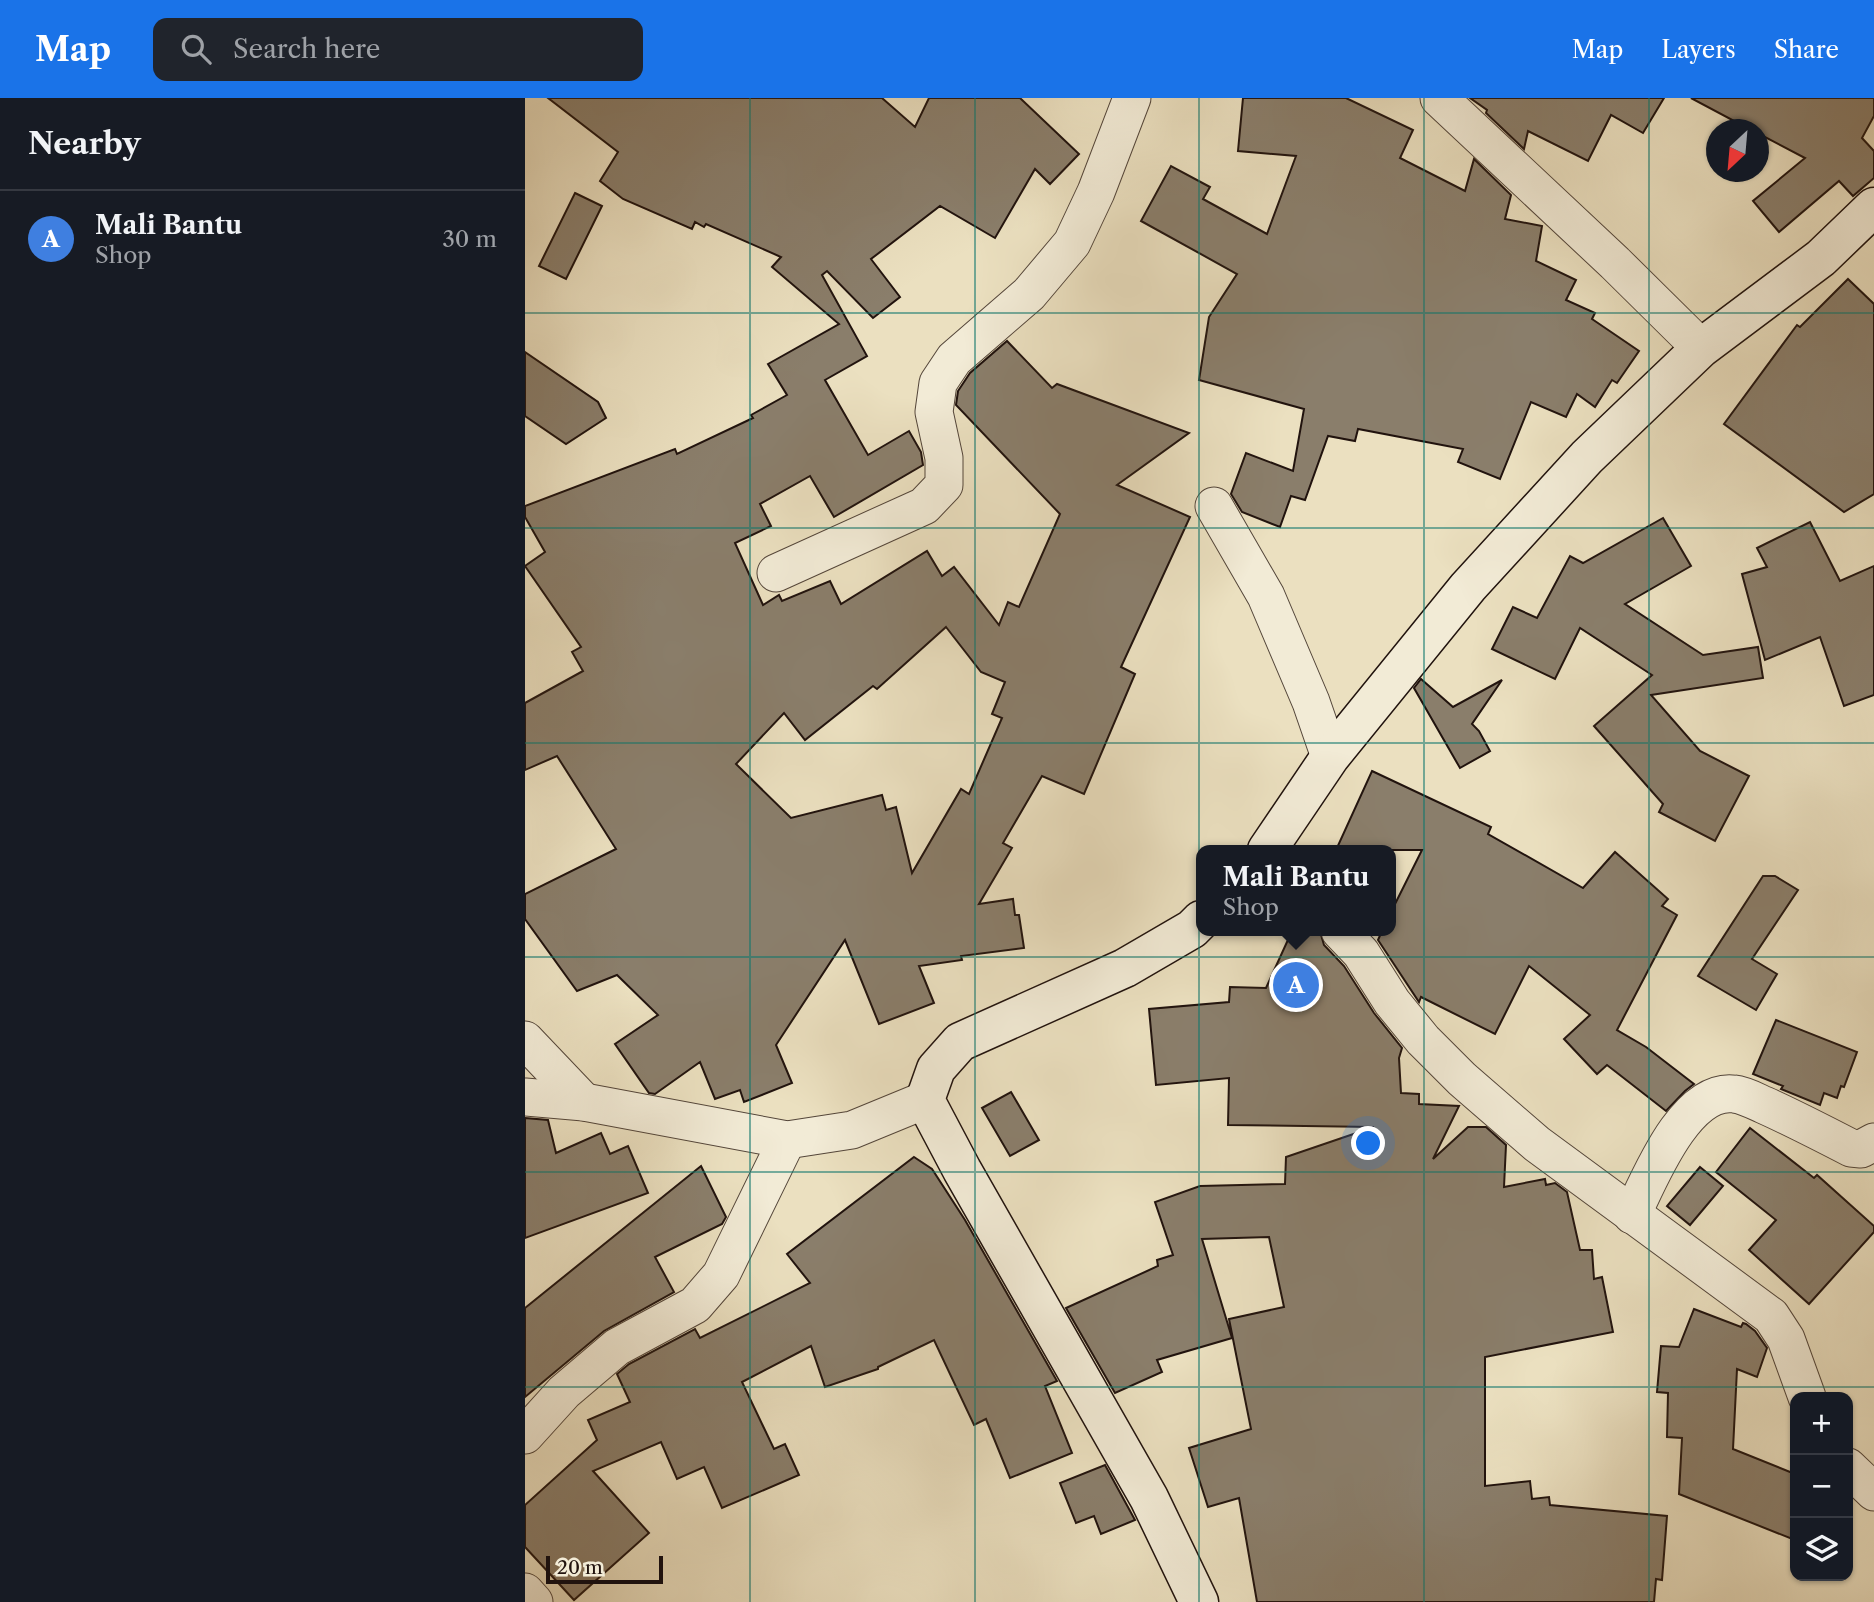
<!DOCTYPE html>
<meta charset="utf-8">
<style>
:root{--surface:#171b24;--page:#20242c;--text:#f1f3f6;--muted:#9ea1a6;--line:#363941;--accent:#1a73e8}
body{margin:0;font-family:"Libre Caslon Text",serif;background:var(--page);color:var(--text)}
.controls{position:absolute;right:21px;bottom:21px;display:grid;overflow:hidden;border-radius:14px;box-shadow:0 2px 5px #0004}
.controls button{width:63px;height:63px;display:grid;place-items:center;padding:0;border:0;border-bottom:2px solid var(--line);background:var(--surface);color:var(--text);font:35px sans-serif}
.compass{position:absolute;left:1181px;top:21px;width:63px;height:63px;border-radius:50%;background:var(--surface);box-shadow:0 2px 5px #0004;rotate:206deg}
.scale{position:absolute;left:21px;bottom:18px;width:117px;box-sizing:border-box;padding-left:7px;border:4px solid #21130e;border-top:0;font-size:19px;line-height:24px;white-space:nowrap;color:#21130e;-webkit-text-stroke:5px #f2ebd6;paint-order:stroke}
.you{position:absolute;left:844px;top:1046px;width:24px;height:24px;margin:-18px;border:5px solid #fff;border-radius:50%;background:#1a73e8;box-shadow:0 0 0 10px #1a73e833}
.badge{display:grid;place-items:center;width:46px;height:46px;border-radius:50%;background:var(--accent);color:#fff;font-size:23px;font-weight:700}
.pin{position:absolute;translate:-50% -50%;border:4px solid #fff;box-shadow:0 2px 7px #0006}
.popup{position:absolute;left:671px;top:747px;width:200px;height:91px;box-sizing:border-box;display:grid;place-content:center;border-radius:14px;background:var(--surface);filter:drop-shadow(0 2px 5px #0005);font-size:23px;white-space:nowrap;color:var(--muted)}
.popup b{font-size:26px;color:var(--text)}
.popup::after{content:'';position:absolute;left:50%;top:100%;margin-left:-14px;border:14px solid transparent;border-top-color:var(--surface)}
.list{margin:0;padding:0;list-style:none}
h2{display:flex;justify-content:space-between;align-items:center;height:91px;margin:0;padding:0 28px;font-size:30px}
h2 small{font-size:23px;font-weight:400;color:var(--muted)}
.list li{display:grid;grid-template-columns:46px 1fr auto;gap:21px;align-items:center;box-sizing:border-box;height:98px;padding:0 28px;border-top:2px solid var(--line)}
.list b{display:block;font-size:26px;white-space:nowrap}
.list p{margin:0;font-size:23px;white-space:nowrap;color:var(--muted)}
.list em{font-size:23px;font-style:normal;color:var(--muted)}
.icon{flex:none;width:38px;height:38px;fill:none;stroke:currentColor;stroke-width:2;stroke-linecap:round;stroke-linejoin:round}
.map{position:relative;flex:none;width:1349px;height:1504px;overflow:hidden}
header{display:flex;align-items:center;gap:42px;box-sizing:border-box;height:98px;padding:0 35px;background:var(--accent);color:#fff}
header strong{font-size:33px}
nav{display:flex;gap:38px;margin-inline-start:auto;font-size:24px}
.search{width:490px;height:63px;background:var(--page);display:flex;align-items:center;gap:18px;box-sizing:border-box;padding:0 24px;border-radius:14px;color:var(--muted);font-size:26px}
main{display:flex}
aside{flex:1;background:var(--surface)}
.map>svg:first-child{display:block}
</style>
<header>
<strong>Map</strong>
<div class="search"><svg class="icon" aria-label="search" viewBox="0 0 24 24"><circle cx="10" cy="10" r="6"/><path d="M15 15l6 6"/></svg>Search here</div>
<nav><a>Map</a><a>Layers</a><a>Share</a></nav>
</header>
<main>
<aside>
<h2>Nearby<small></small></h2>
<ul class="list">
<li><span class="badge" style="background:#3f7fe0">A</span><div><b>Mali Bantu</b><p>Shop</p></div><em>30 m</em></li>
</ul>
</aside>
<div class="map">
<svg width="1349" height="1504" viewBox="0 0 1349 1504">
<rect width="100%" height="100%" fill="#ebe0c0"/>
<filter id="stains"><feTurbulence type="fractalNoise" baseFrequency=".00286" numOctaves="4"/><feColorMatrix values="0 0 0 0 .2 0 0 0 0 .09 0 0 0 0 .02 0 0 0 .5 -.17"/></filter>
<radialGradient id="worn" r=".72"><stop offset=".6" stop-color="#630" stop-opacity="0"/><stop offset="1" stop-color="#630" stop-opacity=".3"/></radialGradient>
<g fill="#8a7e6b" stroke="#21130e" stroke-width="2" fill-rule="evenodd">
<path d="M 23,0 L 357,0 L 390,29 L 404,0 L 495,0 L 554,56 L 525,86 L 510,71 L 470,140 L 415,108 L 346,161 L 375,199 L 348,220 L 302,173 L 297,177 L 342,258 L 300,282 L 343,357 L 384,333 L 396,354 L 398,367 L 309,419 L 285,378 L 235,406 L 246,428 L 210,445 L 238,507 L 254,497 L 257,503 L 305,483 L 316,506 L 402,453 L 417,478 L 429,469 L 474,527 L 483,504 L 494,509 L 535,416 L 431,307 L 433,293 L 445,275 L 482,243 L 527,290 L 532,286 L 664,335 L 592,387 L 665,419 L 596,569 L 610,576 L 559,696 L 517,678 L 478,745 L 487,750 L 454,806 L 488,801 L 490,817 L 494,817 L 499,850 L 436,858 L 437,862 L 394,868 L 409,905 L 354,926 L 320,842 L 251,947 L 267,985 L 219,1004 L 215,992 L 190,1001 L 175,964 L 130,996 L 124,995 L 90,946 L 133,917 L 92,877 L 52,893 L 0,821 L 0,796 L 91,751 L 32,658 L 0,672 L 0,605 L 58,573 L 47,554 L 56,549 L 0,468 L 20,454 L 0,419 L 0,408 L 150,351 L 152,356 L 228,320 L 226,317 L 262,297 L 243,266 L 314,226 L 247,169 L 256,159 L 181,126 L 179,129 L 170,124 L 167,131 L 98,101 L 75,83 L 93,54 ZM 421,529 L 456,574 L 480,584 L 467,616 L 477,620 L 444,696 L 436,691 L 387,775 L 371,709 L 361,712 L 357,697 L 266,720 L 211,666 L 259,615 L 280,642 L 348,588 L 352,591 Z"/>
<polygon points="718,0 821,0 888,32 875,60 940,93 949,61 986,97 980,121 1017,128 1011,163 1051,182 1041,202 1070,215 1067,221 1114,253 1092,285 1087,282 1070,309 1052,296 1041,319 1006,304 975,381 933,364 938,351 833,331 830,343 803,338 780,402 766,398 755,429 717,414 706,396 721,355 768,373 779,311 674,282 684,219 712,176 616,123 646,68 685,89 678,101 742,136 771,58 713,53"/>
<polygon points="945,0 1139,0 1118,35 1086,17 1063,63 1003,33 999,51 961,15 962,12"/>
<polygon points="1166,0 1349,0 1349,18 1337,40 1349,53 1349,80 1328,98 1314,83 1254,134 1228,103 1280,60 1234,36 1234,32 1226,32"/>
<polygon points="50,95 77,108 41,181 14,168"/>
<polygon points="1323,181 1349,206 1349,396 1319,414 1199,326 1272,227 1275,229"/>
<polygon points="0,254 73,304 81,320 41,346 0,318"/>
<polygon points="1138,420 1166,468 1100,506 1178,557 1233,549 1238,580 1126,597 1175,653 1224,678 1190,743 1134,714 1138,706 1069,628 1127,577 1055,530 1030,581 967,551 988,509 1012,520 1045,458 1058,465"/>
<polygon points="1285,424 1315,483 1349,468 1349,597 1319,608 1295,539 1240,562 1217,476 1242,469 1232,450"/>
<polygon points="896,581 928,609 977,582 947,626 954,633 965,653 935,670 889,590"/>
<polygon points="847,673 966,729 963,736 1058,790 1090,754 1143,801 1137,808 1152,817 1092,932 1121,949 1169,986 1160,993 1141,1013 1082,967 1072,976 1039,941 1065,917 1004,868 970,936 896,899 894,904 853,842 857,833 865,833 865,816 897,752 811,752"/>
<polygon points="1238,778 1250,778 1273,792 1227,861 1252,876 1231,912 1173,878"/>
<polygon points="767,833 795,833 799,847 819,868 849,915 877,950 874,960 876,995 894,996 894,1006 934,1008 908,1061 943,1029 961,1029 981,1047 979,1089 1020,1081 1021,1087 1030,1085 1042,1094 1055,1152 1067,1152 1069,1181 1077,1179 1088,1234 960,1259 960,1388 1005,1383 1007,1401 1024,1399 1025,1407 1142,1418 1137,1482 1131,1481 1129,1504 732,1504 714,1400 683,1409 664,1350 726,1331 704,1221 759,1209 744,1139 677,1141 707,1240 632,1262 637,1274 590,1295 541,1210 633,1168 632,1162 648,1157 630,1104 675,1088 760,1086 761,1059 849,1029 703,1027 704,980 631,987 624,911 704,904 705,889 741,890"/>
<polygon points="1251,922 1332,954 1319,989 1316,988 1312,1000 1299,995 1295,1007 1256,991 1258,988 1228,976"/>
<polygon points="486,994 514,1042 485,1058 457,1010"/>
<polygon points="0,1020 23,1022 31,1055 76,1035 85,1056 103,1048 123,1095 0,1140"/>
<polygon points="1225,1030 1289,1080 1292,1077 1349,1128 1349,1134 1284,1206 1224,1152 1251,1122 1191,1074"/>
<polygon points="389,1059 407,1071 440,1122 532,1283 520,1288 547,1355 485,1380 461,1321 449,1327 409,1242 353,1269 353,1271 300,1289 286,1248 217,1284 249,1351 260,1346 274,1377 197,1410 179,1369 152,1381 136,1344 68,1373 124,1435 49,1502 0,1449 0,1407 72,1342 63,1322 105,1304 92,1276 104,1266 170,1231 175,1240 285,1185 262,1156"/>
<polygon points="176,1068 201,1119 197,1126 130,1159 149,1194 79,1233 0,1299 0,1210"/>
<polygon points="1175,1069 1198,1088 1165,1127 1142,1108"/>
<polygon points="1169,1211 1216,1229 1218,1225 1221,1226 1230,1233 1242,1250 1232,1279 1212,1271 1208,1351 1270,1376 1270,1442 1154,1396 1157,1340 1142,1339 1143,1295 1132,1294 1136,1248 1154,1249"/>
<polygon points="580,1367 610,1422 576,1436 569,1418 551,1425 535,1385"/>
</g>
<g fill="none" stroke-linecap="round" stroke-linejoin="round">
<g stroke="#54463a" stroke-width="39">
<g id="street">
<polyline points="914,0 1090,165 1176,250"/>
<polyline points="689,408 741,498 786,604 805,659"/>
<polyline points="251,475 399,408 419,387 419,360 409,314 413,285 429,261 504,196 547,145 571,94 607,0"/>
<polyline points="815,833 836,855 867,904 898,942 937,981 1012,1046 1246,1218 1261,1241 1282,1299"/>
<polyline points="0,942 59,1004"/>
<polyline points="0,999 59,1004 262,1042 327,1032 400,1002"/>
<path d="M 1107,1117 C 1124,1082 1160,990 1209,996 C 1219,997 1230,1003 1239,1007 C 1268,1020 1297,1035 1326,1050 L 1336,1051 L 1349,1044"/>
<polyline points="0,1337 39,1294 92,1249 170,1207 196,1177 262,1042"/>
<polyline points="1323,1369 1349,1394"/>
<polyline points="0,1494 9,1504"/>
</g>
</g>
<g stroke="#21130e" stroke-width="41">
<g id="secondary">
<polyline points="742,752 805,659 943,489 1062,359 1176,250 1296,160 1349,109"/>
<polyline points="674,1504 624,1400 437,1072 400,1002 411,971 435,944 600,870 667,831 676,822"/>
</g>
</g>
<use href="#street" stroke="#f2ebd6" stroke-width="37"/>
<use href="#secondary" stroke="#f2ebd6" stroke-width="38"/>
</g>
<path fill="none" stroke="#0f766e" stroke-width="2" stroke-opacity="0.55" d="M 225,0 L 225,1504M 450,0 L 450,1504M 674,0 L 674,1504M 899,0 L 899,1504M 1124,0 L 1124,1504M 0,215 L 1349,215M 0,430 L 1349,430M 0,645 L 1349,645M 0,859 L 1349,859M 0,1074 L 1349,1074M 0,1289 L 1349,1289"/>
<rect width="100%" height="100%" filter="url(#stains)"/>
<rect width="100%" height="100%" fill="url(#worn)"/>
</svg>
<div class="controls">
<button>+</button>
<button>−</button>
<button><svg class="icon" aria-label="layers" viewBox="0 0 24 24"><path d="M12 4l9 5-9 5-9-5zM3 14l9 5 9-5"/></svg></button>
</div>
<svg class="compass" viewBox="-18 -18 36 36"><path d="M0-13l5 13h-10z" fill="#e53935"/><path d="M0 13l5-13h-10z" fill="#9ea1a6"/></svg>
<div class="scale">20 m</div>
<div class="you"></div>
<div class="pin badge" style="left:771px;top:887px;background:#3f7fe0">A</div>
<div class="popup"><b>Mali Bantu</b>Shop</div>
</div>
</main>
